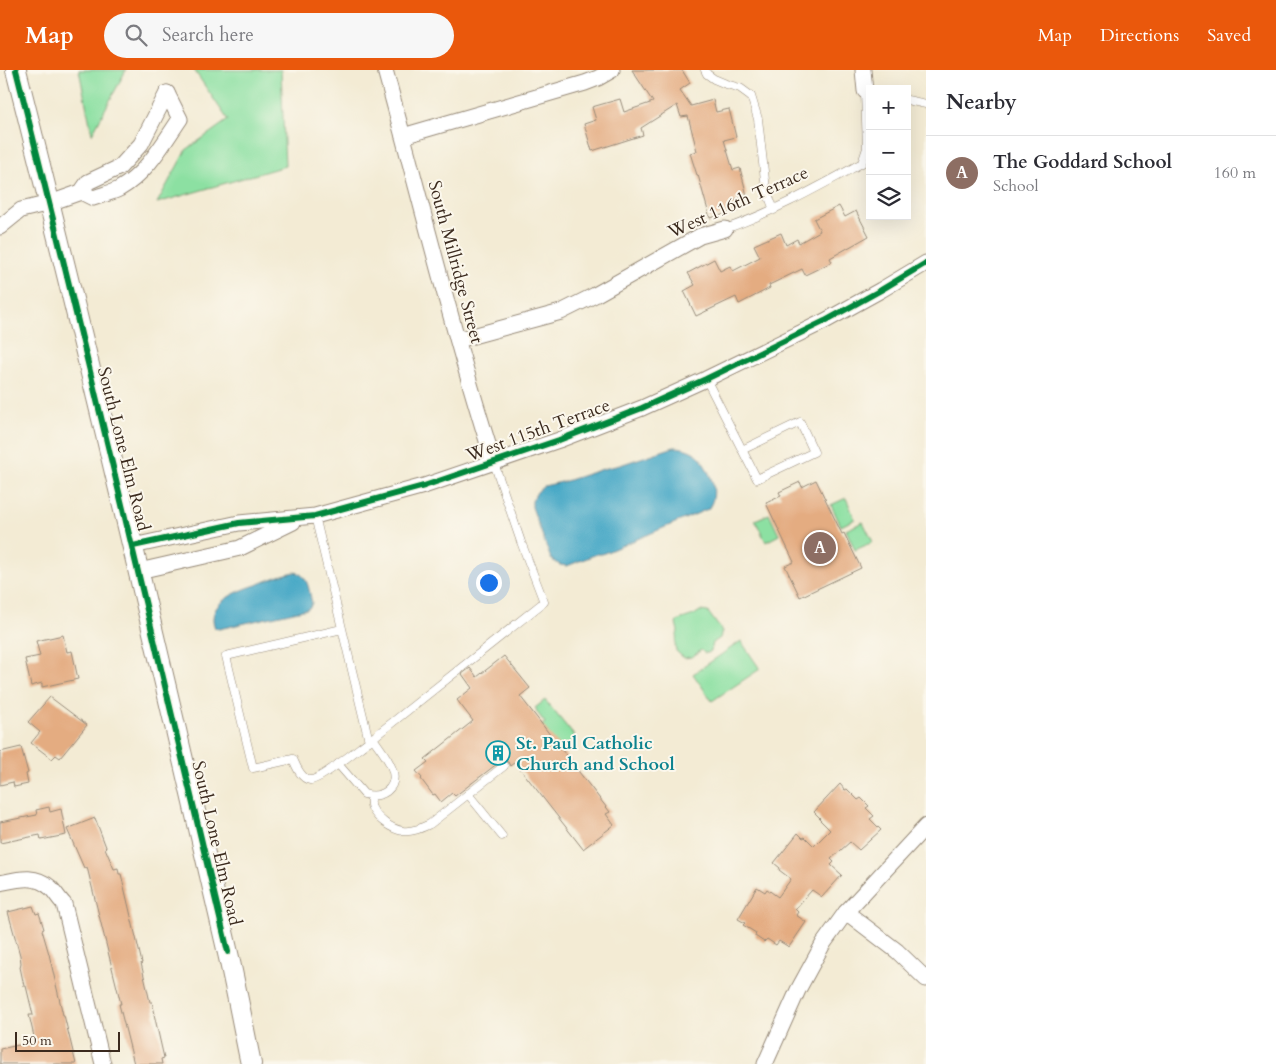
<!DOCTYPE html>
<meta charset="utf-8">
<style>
:root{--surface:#fff;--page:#f7f7f7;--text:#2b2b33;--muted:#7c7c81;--line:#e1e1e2;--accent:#ea580c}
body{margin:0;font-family:Cardo,serif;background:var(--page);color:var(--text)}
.controls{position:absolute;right:15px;top:15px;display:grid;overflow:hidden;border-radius:0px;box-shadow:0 5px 20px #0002}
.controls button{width:45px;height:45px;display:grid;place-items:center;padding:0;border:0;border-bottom:1px solid var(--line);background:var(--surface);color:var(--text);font:25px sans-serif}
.scale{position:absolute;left:15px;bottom:12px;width:105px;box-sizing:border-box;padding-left:5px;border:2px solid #3b2a1e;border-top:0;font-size:14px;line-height:18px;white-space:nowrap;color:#3b2a1e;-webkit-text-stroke:4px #fbf7ec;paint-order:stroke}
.you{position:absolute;left:488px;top:512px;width:18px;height:18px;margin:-12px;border:4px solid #fff;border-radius:50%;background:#1a73e8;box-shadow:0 0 0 8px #1a73e833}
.badge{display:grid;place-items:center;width:32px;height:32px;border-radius:50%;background:var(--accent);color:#fff;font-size:16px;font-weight:700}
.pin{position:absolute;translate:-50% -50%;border:2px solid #fff;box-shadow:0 1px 5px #0006}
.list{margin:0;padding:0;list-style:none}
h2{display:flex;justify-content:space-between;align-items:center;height:65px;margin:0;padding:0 20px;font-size:21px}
h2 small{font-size:16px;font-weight:400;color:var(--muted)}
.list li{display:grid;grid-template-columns:32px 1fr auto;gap:15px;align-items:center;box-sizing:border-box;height:75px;padding:0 20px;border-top:1px solid var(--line)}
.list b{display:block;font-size:19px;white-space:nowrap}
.list p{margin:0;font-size:16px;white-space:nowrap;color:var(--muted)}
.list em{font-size:16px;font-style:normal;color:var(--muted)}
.icon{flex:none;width:28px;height:28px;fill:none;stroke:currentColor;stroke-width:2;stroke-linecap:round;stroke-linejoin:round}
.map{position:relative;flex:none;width:926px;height:994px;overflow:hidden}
header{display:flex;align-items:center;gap:30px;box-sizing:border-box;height:70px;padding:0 25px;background:var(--accent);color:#fff}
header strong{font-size:24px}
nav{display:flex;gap:28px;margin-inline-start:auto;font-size:18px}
.search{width:350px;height:45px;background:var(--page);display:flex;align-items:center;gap:12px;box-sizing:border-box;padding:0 18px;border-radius:28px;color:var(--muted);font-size:19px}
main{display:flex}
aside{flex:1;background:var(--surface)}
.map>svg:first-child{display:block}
</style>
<header>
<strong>Map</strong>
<div class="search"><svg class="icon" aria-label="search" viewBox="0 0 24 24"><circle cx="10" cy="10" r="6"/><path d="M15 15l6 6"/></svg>Search here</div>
<nav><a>Map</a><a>Directions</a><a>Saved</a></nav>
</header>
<main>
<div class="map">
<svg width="926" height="994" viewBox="0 0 926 994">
<rect width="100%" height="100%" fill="#fbf7ec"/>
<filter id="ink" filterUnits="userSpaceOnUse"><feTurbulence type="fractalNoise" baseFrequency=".02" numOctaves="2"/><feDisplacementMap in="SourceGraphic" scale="10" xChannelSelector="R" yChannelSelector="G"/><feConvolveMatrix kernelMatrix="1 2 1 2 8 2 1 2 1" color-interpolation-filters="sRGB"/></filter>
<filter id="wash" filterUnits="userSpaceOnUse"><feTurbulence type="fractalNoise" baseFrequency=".0096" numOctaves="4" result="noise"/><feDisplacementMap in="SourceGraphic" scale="20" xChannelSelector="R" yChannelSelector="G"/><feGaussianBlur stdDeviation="1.12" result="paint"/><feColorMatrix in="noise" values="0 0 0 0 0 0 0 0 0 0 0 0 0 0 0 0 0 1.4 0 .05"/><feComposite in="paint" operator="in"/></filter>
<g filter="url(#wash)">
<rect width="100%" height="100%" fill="#f3ebd4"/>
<g fill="#8ce0a2" stroke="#648560">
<polygon points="79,0 126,0 92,64"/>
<polygon points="194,0 281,0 285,96 157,133 186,80 228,50"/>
<polygon points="846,428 855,449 841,456 831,435"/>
<polygon points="769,444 779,465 766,472 755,450"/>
<polygon points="863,452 873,472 855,480 846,460"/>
<polygon points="700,541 708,542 722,561 720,568 713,573 711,581 708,583 704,583 701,580 692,587 684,588 676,581 675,573 678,561 676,553 679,550 694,545"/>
<polygon points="741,571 760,599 712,631 693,604"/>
<polygon points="545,630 576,668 564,678 562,675 559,677 542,655 545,653 536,641 537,640 535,638"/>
</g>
<g fill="#47a8c6" stroke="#416972">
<path d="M 674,377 C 683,377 694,381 700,387 C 702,389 703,392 704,394 C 712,407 719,425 708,439 L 602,484 L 597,484 L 567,496 L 560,495 L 555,492 L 551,489 L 532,437 L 532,431 L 537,422 L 544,416 L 566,411 L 603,399 L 620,395 Z"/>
<path d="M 296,502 C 309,506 309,522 312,533 L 310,537 L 307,539 L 219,559 L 215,558 C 204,532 241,520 259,514 C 271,509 283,504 296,502 Z"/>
</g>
<g id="blocks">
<g fill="#e4ac81">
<polygon points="632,0 682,0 690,13 680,20 691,36 713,30 716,42 729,39 736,67 724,70 733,100 740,98 747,126 735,129 738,141 710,148 698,105 697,105 690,83 697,81 688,46 681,47 677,35 641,58 643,65 592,81 584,54 596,50 592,37 620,29 624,42 653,32"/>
<polygon points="839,136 845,147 856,141 869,166 830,188 832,192 805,205 802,199 769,215 770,218 739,234 736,227 696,246 684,221 695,215 688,203 714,189 720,201 730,196 733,201 760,187 754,175 781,163 786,175 797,169 799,173 820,161 814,149"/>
<polygon points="816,410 842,464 844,463 861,498 800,527 785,496 794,492 766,433 781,426 779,422 800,412 802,417"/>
<polygon points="63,565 67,582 72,581 78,609 42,617 42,613 31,616 25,589 40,586 36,571"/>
<polygon points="504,586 530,618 520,626 610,742 606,744 614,755 583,779 515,692 510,696 508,692 502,690 455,726 452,723 441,732 435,724 433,725 421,709 422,708 416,701 428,692 425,689 473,651 457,630 472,618 462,604 470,598 477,607"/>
<polygon points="50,627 87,655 60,688 56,685 52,689 31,673 40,662 28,652"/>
<polygon points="21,677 28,703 26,704 28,714 14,717 13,712 0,715 0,682"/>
<polygon points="840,714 845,720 847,719 858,730 861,728 869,736 866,738 874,746 870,749 881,760 859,780 850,772 831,789 834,792 831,795 842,805 822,827 812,820 795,839 798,842 796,845 806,852 789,877 779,871 776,875 767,869 764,872 755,866 756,863 743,855 745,853 738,849 757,817 765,822 767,819 778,827 791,809 779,800 780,798 774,793 798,763 803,768 805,767 814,776 830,760 819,749 820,748 814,742"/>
<polygon points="49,737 50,742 61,739 66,765 41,770 40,765 0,773 0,752 37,745 36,740"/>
<polygon points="95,748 106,777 105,778 114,799 118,798 119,804 121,804 142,893 141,893 150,932 152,932 155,944 154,944 164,988 161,989 162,994 134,994 119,934 121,934 87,797 84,798 67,759"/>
<polygon points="33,836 36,844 39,843 44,859 42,860 49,884 63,945 64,945 76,994 0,994 0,979 33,972 32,971 35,971 29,945 33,945 26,916 24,916 20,897 21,893 20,885 8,842"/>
</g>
</g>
</g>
<g filter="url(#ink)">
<use href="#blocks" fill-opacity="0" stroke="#978a79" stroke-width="1"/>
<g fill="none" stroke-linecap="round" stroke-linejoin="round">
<g stroke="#978a79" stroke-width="9">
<g id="service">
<polyline points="705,0 707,4 714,9 726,14 740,18 751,26 758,49 766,119 774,140"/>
<polyline points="907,30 926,34"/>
<path d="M 725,159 C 774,142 818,117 862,93 L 867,78 L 865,21"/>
<polyline points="706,309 757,409 814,382 800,352 742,380"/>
<path d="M 315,446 L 369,671 C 359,678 319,711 310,710 C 301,709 296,696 293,689 L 253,698 L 226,586 L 342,559"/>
<polyline points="369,671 544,532 521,472 494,393"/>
<path d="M 338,694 L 364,724 C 373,727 380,726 387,721 C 405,706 382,682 373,668"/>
<polyline points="468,724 502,766"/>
<path d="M 371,726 C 371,730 370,735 372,738 C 377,749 391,759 403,761 C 413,762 421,758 430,754 L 504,696"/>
</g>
</g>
<g stroke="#978a79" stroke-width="17">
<g id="minor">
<path d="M 385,0 C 421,131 453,264 494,393"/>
<polyline points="863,0 865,21"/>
<polyline points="403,66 585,13 598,8 612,0"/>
<path d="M 81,122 L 93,128 C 101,125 111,123 119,119 C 146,104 163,74 180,49 L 167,23"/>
<polyline points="0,157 21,140 50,133 81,122 88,112 120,97 141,74 167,23"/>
<polyline points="458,270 561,242 595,225 700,166 725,159"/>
<polyline points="133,476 239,453 315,446 424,416 559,370 642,338 706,309 825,251 881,220 926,193"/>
<polyline points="139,501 240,478 293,452"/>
<path d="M 0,813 C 19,809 35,804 51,818 C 55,822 59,829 64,834 L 103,994"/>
<polyline points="846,842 897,881 926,909"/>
<polyline points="765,994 798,920 823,874 846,842 926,756"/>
</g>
</g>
<g stroke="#978a79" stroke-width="22">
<path id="tertiary" d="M 16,0 C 90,292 159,585 227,879 C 236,917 243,956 251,994"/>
</g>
<use href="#service" stroke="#fff" stroke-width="8"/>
<use href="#minor" stroke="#fff" stroke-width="15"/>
<use href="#tertiary" stroke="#fff" stroke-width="20"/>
<g stroke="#fbf7ec" stroke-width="9">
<g id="cycleway">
<path d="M 16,0 C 90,293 158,588 228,882"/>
<polyline points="133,476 239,453 315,446 424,416 559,370 642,338 706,309 825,251 881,220 926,193"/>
</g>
</g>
<use href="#cycleway" stroke="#00873e" stroke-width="6"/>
</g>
</g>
<defs>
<g id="building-ring" transform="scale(1.25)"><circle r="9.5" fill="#fbf7ec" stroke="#0f9aa8" stroke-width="1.5"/><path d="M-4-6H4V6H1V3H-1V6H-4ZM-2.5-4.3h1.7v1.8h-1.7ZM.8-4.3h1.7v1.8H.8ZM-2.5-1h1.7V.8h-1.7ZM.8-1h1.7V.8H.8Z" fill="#0f9aa8"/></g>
</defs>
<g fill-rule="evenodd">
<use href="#building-ring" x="498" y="683"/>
</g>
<g text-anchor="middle" stroke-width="4" stroke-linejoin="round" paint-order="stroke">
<g font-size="18" fill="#3b2a1e" stroke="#fbf7ec">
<text transform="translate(738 132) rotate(-24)" y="6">West 116th Terrace</text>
<text transform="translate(456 192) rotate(75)" y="6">South Millridge Street</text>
<text transform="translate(538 360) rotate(-20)" y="6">West 115th Terrace</text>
<text transform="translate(124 379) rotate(76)" y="6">South Lone Elm Road</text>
<text transform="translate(217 773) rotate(77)" y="6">South Lone Elm Road</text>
</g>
<g font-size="18" font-weight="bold" fill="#0d838f" stroke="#fbf7ec" text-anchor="start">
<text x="516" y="679">St. Paul Catholic<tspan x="516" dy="21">Church and School</tspan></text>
</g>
</g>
</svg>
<div class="controls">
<button>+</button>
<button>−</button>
<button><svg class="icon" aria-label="layers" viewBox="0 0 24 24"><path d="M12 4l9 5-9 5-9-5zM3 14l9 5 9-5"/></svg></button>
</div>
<div class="scale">50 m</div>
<div class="you"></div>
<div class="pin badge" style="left:820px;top:478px;background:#8d6e63">A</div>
</div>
<aside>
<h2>Nearby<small></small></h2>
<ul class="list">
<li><span class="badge" style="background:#8d6e63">A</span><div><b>The Goddard School</b><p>School</p></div><em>160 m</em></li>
</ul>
</aside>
</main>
